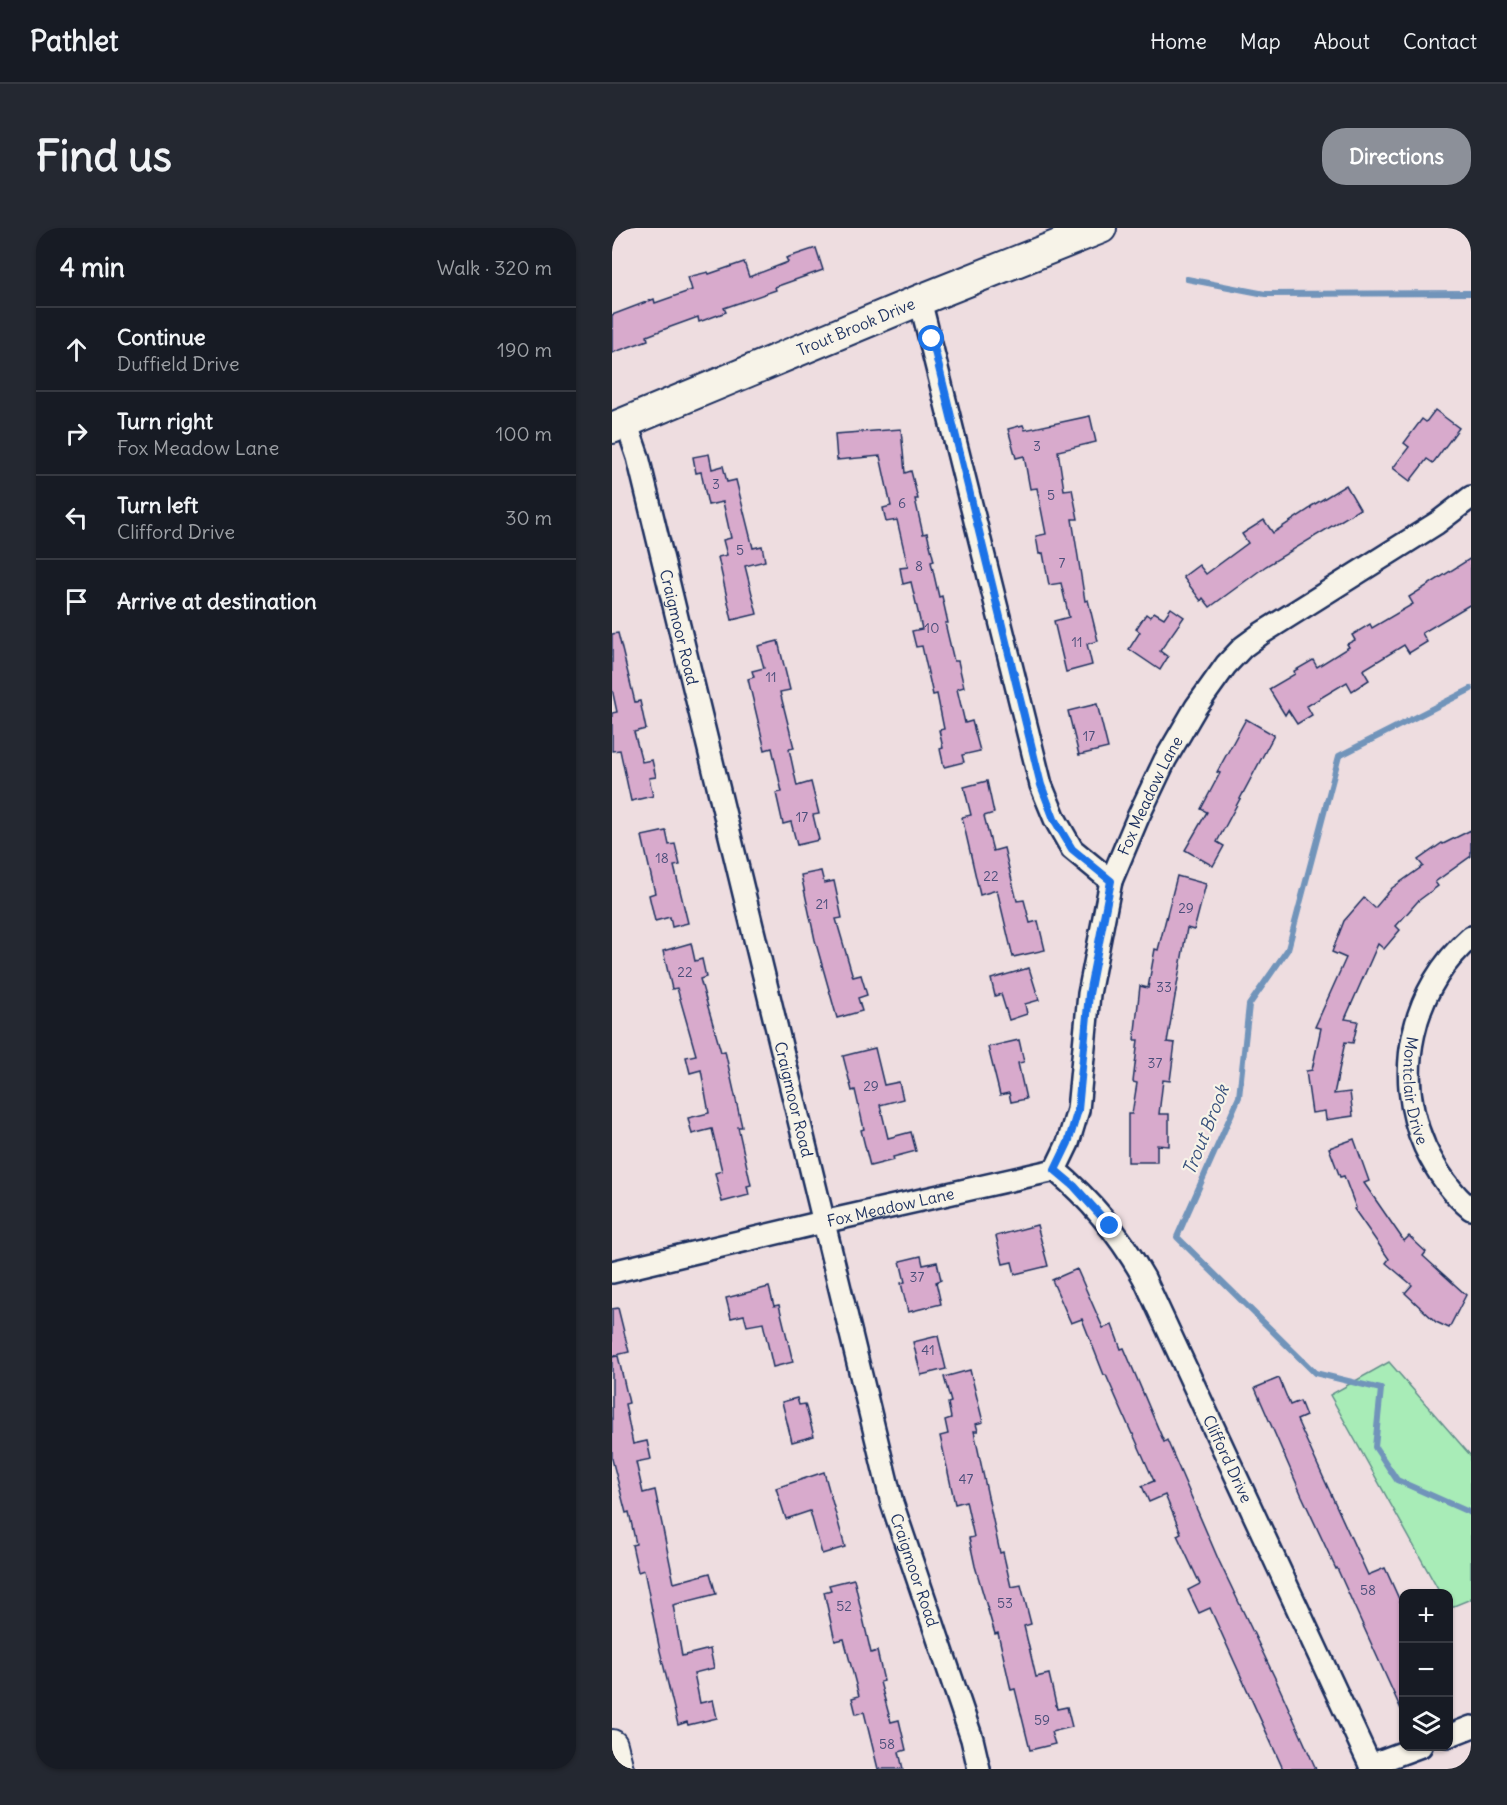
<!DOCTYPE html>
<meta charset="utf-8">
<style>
:root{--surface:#171b24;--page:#242831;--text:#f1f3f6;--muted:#9ea1a6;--line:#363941;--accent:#8c9099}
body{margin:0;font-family:Delius,sans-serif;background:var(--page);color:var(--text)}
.controls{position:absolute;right:18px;bottom:18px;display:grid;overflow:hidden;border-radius:12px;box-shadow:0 2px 4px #0004}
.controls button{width:54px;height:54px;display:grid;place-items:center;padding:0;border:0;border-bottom:2px solid var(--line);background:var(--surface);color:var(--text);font:30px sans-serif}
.stop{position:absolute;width:18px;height:18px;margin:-14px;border:4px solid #1a73e8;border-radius:50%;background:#fff}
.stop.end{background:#1a73e8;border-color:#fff;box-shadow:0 2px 6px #0008}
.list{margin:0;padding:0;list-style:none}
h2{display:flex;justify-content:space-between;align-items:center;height:78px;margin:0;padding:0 24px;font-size:26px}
h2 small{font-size:20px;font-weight:400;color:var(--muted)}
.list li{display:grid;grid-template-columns:39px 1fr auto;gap:18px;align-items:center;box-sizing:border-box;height:84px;padding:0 24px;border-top:2px solid var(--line)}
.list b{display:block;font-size:22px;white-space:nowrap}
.list p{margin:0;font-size:20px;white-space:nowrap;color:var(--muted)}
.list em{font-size:20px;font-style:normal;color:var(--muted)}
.icon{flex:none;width:33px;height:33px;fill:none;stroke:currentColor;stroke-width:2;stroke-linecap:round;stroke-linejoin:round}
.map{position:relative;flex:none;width:859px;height:1541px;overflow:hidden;border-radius:24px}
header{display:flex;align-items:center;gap:36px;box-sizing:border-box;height:84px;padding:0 30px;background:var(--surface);border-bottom:2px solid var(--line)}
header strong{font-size:28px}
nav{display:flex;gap:33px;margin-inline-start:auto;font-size:21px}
.intro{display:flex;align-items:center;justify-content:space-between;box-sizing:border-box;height:144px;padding:0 36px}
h1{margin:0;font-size:42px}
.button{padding:15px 27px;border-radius:24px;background:var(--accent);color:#fff;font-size:21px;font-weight:700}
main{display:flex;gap:36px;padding:0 36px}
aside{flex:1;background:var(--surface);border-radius:24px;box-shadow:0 2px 4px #0004}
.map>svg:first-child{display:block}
</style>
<header>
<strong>Pathlet</strong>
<nav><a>Home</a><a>Map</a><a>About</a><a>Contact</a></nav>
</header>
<div class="intro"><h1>Find us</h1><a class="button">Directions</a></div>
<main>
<aside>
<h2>4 min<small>Walk · 320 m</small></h2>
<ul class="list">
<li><svg class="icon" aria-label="ahead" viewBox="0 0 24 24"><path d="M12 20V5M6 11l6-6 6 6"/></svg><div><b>Continue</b><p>Duffield Drive</p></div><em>190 m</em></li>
<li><svg class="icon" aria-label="right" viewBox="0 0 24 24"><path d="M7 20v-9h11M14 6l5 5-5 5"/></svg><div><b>Turn right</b><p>Fox Meadow Lane</p></div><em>100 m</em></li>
<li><svg class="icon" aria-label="left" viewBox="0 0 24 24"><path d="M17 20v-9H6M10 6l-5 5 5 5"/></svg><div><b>Turn left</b><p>Clifford Drive</p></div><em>30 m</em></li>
<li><svg class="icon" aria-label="arrive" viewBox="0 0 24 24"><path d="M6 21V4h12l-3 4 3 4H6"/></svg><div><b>Arrive at destination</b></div></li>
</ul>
</aside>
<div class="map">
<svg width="859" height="1541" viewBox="0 0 859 1541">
<rect width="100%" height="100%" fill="#eedde0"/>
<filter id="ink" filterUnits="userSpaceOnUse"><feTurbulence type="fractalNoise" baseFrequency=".0167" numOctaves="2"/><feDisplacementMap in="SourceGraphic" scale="12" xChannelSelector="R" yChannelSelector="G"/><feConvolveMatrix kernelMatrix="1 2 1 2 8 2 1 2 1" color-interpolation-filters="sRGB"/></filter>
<g filter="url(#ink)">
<polygon fill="#a8ecb7" stroke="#628e8a" stroke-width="1.5" points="777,1134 859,1228 859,1371 837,1380 836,1366 828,1365 718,1167"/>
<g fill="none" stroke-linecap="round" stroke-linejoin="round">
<g stroke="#7194ba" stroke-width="6">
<polyline points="575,51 653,66 859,65"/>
<polyline points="859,461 727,528 676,721 637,777 627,869 565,1009 703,1145 769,1161 763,1219 785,1252 859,1285"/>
</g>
</g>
<g fill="#d8aacc" stroke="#1b2f5e" stroke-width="1.5">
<polygon points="204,20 211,42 163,59 164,62 112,80 114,84 87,94 86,89 53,101 35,108 36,112 0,125 0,87 42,71 43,75 80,62 76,49 96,44 97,46 132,34 137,49 176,34 174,30"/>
<polygon points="823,182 847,200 821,235 815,231 798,253 781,240 797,219 792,215 810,191 814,194"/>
<polygon points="478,188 484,214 446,223 452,262 460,261 466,291 460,291 473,373 476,372 486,413 475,416 480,437 454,444 442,393 457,389 449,355 437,357 431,325 427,326 424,308 434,306 425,260 418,261 412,228 404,230 396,201 411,197 413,202"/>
<polygon points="289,201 293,245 299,243 306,271 303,271 311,306 315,305 322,333 319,334 327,369 330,368 336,395 333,395 342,433 346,433 352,459 345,461 353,495 360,493 368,523 350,527 352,534 332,539 328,521 331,520 327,502 332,501 325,466 321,467 310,418 304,419 300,403 310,401 299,354 291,356 288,340 296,339 285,292 274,294 271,280 279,278 268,228 225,232 223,206"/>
<polygon points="97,226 100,241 111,238 115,254 124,252 141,320 150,318 153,333 133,338 145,386 120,392 106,329 115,327 111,312 119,310 111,274 96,277 89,244 84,245 81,229"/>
<polygon points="734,257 748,281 654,338 598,379 591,370 589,373 571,349 587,337 594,346 636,315 630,306 652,292 661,305 699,280 698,279"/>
<polygon points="859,330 859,376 810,405 815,414 797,425 792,417 751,442 757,452 740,463 735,454 695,478 700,487 685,496 676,482 673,487 657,461 683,446 682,443 701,432 705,439 737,419 735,416 743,412 740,407 758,396 760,400 801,376 797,369"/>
<polygon points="559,380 572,389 548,423 556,429 548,442 517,421 528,404 524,401 534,386 538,389 542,384 552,390"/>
<polygon points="6,405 23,474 28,473 34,501 22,504 30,534 40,532 44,549 37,550 41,568 19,573 8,522 0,523 0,485 5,484 0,461 0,406"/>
<polygon points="166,413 178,462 168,464 182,520 177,521 185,558 199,554 207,586 201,587 207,612 185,617 179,594 171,596 164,565 170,564 160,520 153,522 136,451 142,449 140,443 152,440 146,418"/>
<polygon points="485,476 496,520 467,527 456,483"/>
<polygon points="634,491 662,507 605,614 612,618 601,638 573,622 595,584 589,581 608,545 605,544"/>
<polygon points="375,553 382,585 372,588 381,623 392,620 405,673 412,672 418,695 426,693 433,722 401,729 385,662 368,667 350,589 359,587 352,559"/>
<polygon points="859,602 859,628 823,654 826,658 806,673 784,698 788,702 772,721 766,716 733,791 746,793 741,815 733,814 722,866 738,864 741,888 714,892 713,883 700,885 694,843 700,842 709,800 703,799 734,730 720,724 732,693 752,670 763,680 780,660 811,638 806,632 830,615 831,616"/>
<polygon points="54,603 57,617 63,616 68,637 62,638 76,695 60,699 58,689 43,693 37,667 43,665 30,608"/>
<polygon points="209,643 212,655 222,653 230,690 224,691 241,749 249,747 255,767 246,770 250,783 225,790 203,712 189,647"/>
<polygon points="565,648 594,656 582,702 575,700 555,814 563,815 558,853 551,852 547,886 557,886 557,918 545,917 545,934 516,934 516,886 520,886 525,855 521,854 526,812 522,812 528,758 536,760 543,721 546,722"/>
<polygon points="79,715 83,733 90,731 94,749 88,751 109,824 113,823 130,899 126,899 139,957 135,958 137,967 110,974 103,945 110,943 100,901 80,906 76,890 97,885 89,842 78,845 74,829 84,827 65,760 60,761 51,723"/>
<polygon points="417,740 427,772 413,776 415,786 397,792 389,766 383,768 379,751"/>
<polygon points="407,812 412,834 406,835 414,871 399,874 397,865 388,867 376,819"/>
<polygon points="263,820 272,857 287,854 291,871 268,877 276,910 299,904 304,923 281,929 282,932 258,938 249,902 252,901 243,862 240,863 231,828"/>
<polygon points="742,911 757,953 752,955 792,1013 797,1008 814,1024 811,1028 854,1067 837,1100 824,1094 793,1065 800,1057 774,1035 777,1031 742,981 744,980 732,948 728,949 717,920"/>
<polygon points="425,997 436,1038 403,1046 400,1034 391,1036 384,1008"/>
<polygon points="309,1028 311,1037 325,1034 329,1052 324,1054 329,1076 296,1084 289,1055 293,1054 288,1033"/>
<polygon points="465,1041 491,1100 500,1097 509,1121 512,1120 552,1214 555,1212 607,1333 663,1450 704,1541 671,1541 598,1380 587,1385 576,1362 588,1356 565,1307 569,1305 553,1267 537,1274 530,1258 542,1253 521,1206 520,1206 494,1147 492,1147 470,1091 459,1095 440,1052"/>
<polygon points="157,1059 162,1078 167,1077 181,1134 161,1139 151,1095 135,1098 132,1087 119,1090 114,1070"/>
<polygon points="6,1080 17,1124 0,1128 0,1081"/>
<polygon points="326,1108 334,1141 309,1147 301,1114"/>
<polygon points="6,1128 17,1175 13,1176 21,1216 35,1213 39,1231 24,1234 31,1265 43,1262 62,1355 98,1345 104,1366 61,1377 70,1428 98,1421 102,1440 82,1445 88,1475 101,1472 105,1490 76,1497 75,1494 66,1497 48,1423 32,1342 26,1344 20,1317 24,1316 17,1284 14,1285 0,1231 0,1129"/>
<polygon points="358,1142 371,1194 364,1196 366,1203 362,1203 388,1325 391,1324 399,1359 409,1357 419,1396 412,1398 424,1449 437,1446 445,1481 455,1479 460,1499 439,1504 443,1516 418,1522 403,1461 399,1462 386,1405 383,1406 363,1338 357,1310 362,1309 354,1273 343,1276 328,1208 336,1206 333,1192 339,1190 336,1175 339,1174 332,1149"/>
<polygon points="667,1150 678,1177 688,1173 694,1188 685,1192 756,1347 773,1340 792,1382 792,1488 725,1340 724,1341 690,1268 643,1160"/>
<polygon points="185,1170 187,1177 193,1176 202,1208 180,1214 170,1174"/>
<polygon points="212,1244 233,1319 210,1326 198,1283 174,1291 164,1260"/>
<polygon points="242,1351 259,1425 265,1423 272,1453 268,1454 279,1494 287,1492 294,1522 287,1524 291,1541 266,1541 252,1484 244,1486 240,1470 247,1468 232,1411 223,1413 212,1364 219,1362 217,1357"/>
</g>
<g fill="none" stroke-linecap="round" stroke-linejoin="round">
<g stroke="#1b2f5e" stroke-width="26">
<g id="street">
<polyline points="308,72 429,557 443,591 460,621 499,653"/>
<path id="s1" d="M 14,194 L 26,229 L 280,1275 L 360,1511 L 367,1541"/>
<path id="s2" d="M 859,709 C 799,761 781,847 813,919 C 824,942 839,965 859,981"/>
<path id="s3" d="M 443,942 L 456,915 L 466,882 L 477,766 L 499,653 L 526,589 L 553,532 L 584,479 L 614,437 L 631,419 L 650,405 L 825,295 L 859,269"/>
<path id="s4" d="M 443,942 C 479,972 509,1009 532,1050 L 760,1541"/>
<path id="s5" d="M 0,1044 L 211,994 L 443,942"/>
<polyline points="836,1508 859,1499"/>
<polyline points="758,1537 809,1518"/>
</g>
</g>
<g stroke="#1b2f5e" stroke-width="34">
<g id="secondary">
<path id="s6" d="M 0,200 L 308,72 L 489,0"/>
<polyline points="0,1517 6,1541"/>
</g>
</g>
<use href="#street" stroke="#f7f3e8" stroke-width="21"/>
<use href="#secondary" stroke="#f7f3e8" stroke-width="30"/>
</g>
</g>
<g fill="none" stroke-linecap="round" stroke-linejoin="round" filter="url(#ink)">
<polyline stroke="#1a73e8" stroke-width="8" points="320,111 429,557 442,591 460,621 499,653 477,766 466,882 456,915 443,942 462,958 498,998"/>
</g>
<g text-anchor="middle" stroke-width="4.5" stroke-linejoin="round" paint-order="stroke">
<g font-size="14" fill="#4a4e7a">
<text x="425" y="223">3</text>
<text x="104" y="261">3</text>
<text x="439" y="272">5</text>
<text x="290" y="280">6</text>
<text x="128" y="327">5</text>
<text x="450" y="340">7</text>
<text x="307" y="343">8</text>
<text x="320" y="405">10</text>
<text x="465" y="419">11</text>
<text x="159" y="454">11</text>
<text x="477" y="513">17</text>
<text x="190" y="594">17</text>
<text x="50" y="635">18</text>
<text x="379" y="653">22</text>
<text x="210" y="681">21</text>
<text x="574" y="685">29</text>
<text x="73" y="749">22</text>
<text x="552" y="764">33</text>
<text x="543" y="840">37</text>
<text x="259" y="863">29</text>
<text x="305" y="1054">37</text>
<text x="316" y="1127">41</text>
<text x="354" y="1256">47</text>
<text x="756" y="1367">58</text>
<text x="393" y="1380">53</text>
<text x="232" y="1383">52</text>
<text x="430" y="1497">59</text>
<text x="275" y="1521">58</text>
</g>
<g font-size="16" fill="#1b2f5e" stroke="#f7f3e8">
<text dy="6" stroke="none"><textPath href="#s6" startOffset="264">Trout Brook Drive</textPath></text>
<text dy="6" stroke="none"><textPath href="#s1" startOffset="212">Craigmoor Road</textPath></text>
<text dy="6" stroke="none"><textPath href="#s3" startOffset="390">Fox Meadow Lane</textPath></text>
<text dy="6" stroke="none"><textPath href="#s2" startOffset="172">Montclair Drive</textPath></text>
<text dy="6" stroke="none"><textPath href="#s1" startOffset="698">Craigmoor Road</textPath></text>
<text dy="6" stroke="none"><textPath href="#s5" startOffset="286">Fox Meadow Lane</textPath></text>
<text dy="6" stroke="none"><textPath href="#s4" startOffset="340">Clifford Drive</textPath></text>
<text dy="6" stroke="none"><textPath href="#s1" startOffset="1184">Craigmoor Road</textPath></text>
</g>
<g font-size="18" font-style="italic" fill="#38517d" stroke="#f7f3e8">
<text transform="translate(594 902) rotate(-68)" y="6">Trout Brook</text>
</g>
</g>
</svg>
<div class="controls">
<button>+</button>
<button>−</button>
<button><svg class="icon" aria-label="layers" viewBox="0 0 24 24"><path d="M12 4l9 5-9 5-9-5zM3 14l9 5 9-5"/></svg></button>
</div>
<div class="stop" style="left:320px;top:111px"></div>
<div class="stop end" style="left:498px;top:998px"></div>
</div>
</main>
